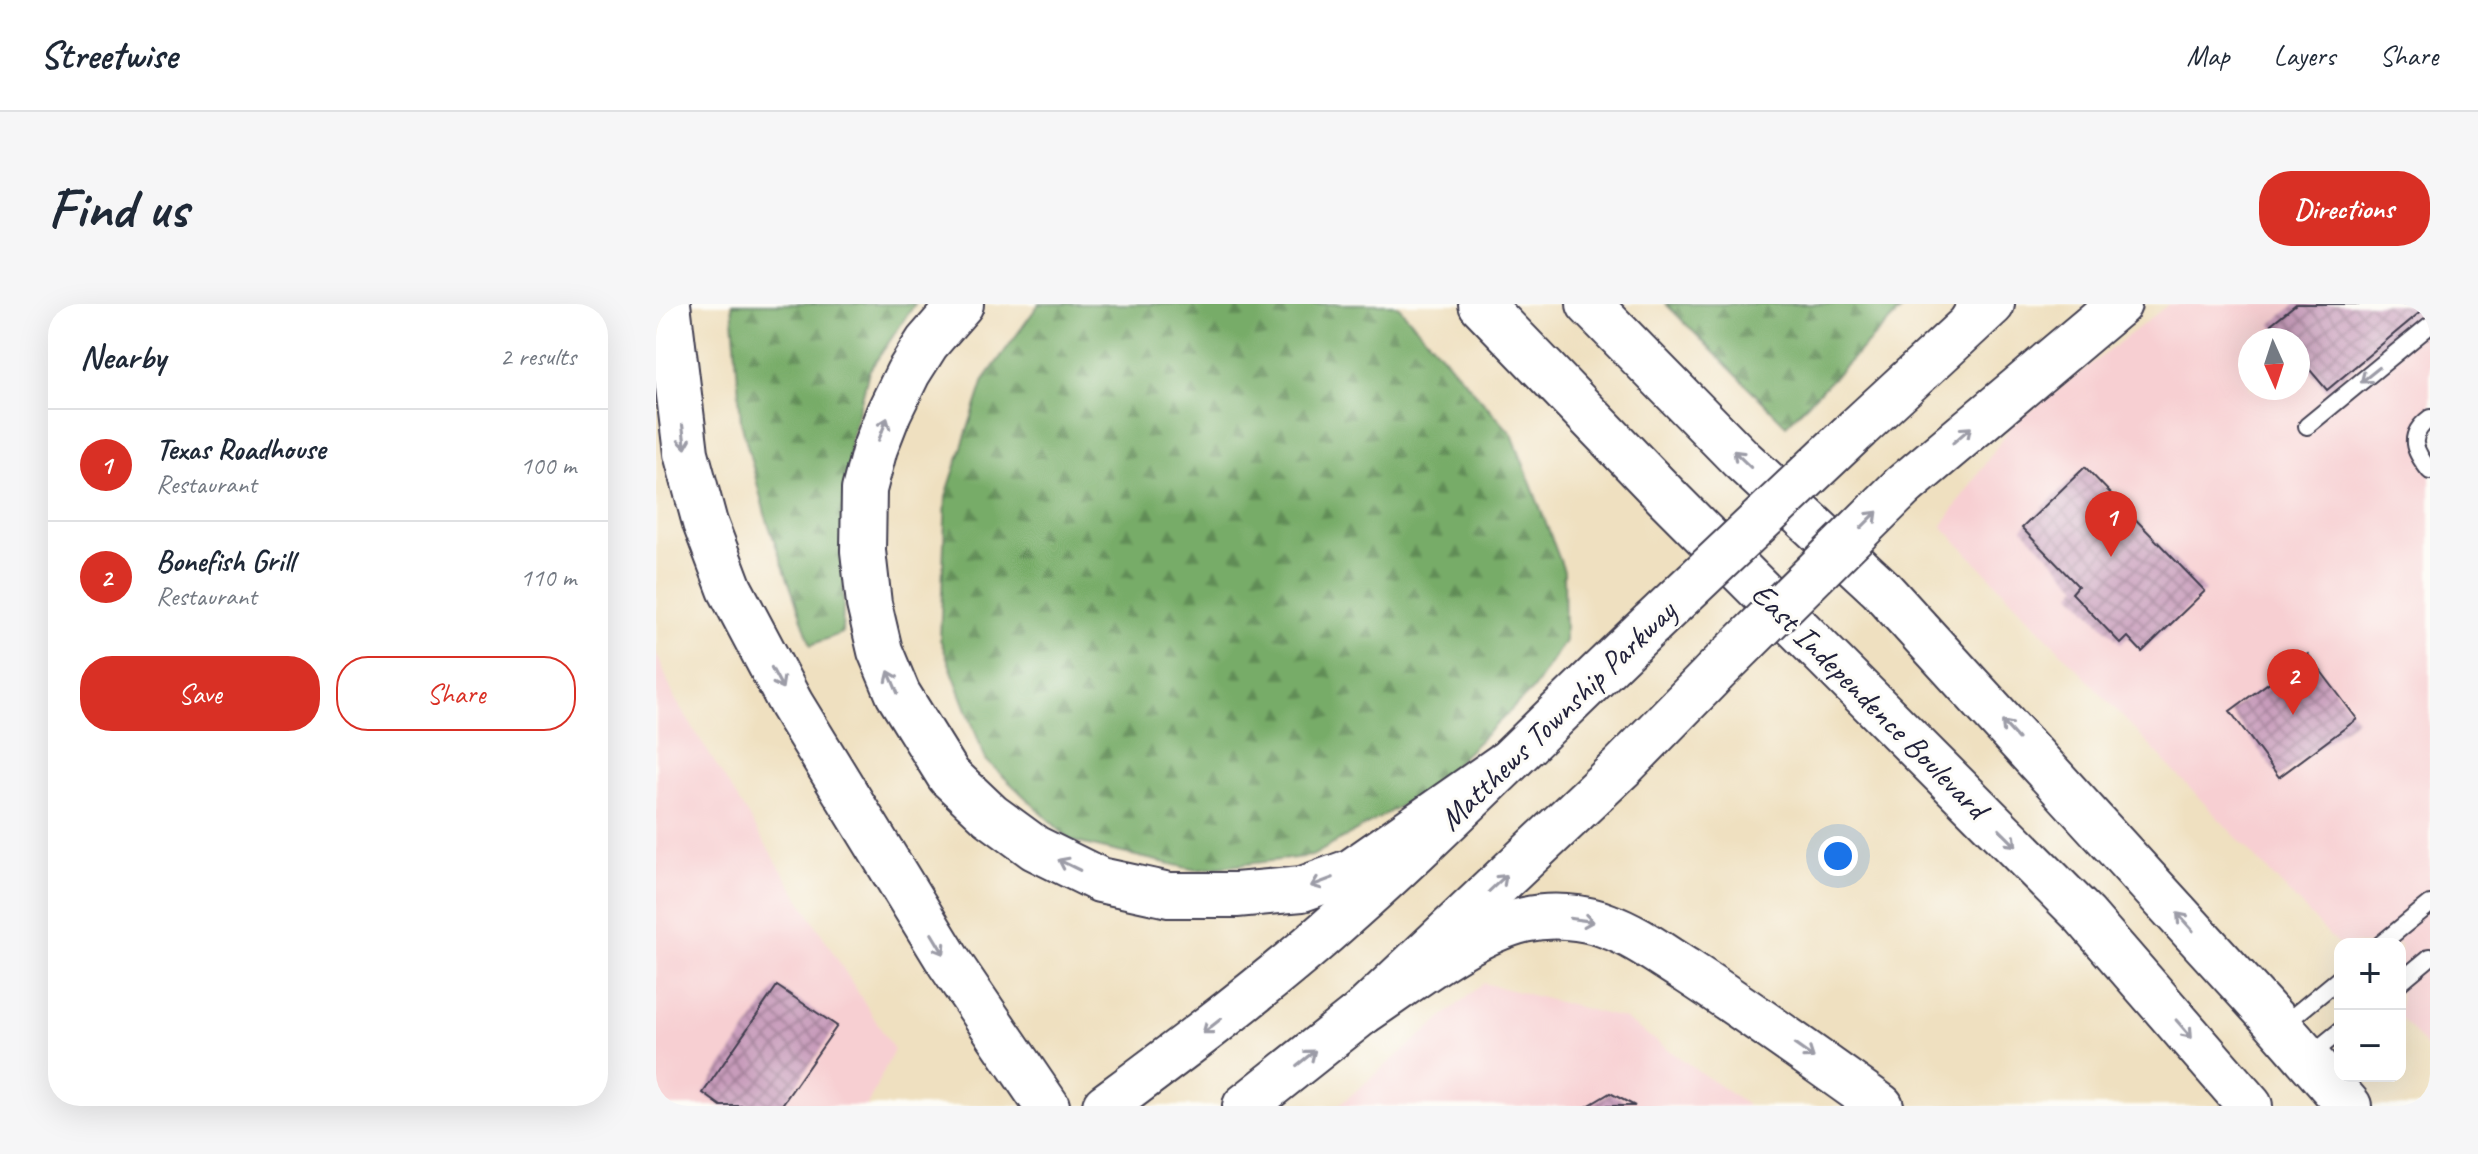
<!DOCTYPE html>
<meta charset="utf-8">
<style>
:root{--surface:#fff;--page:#f6f6f7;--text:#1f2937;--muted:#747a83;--line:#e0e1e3;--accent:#d93025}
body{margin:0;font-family:Caveat,sans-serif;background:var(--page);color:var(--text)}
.controls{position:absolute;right:24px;bottom:24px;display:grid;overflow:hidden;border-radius:16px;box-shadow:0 8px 32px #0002}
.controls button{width:72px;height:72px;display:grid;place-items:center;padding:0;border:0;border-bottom:2px solid var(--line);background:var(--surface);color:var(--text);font:40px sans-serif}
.compass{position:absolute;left:1582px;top:24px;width:72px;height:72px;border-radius:50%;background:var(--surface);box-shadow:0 8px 32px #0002;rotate:177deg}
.you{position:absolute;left:1182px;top:552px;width:28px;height:28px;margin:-20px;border:6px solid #fff;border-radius:50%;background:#1a73e8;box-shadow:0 0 0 12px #1a73e833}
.badge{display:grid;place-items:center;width:52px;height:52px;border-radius:50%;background:var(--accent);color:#fff;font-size:26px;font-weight:700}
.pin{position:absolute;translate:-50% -66px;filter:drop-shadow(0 2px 4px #0008)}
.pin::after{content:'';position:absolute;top:42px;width:28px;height:24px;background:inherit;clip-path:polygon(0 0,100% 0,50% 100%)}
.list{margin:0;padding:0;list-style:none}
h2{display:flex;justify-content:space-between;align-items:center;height:104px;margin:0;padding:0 32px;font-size:34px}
h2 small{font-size:26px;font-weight:400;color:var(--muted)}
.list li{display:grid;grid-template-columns:52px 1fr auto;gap:24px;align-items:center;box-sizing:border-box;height:112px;padding:0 32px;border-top:2px solid var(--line)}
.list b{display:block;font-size:30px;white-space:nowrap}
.list p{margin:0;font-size:26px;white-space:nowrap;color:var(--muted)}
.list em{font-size:26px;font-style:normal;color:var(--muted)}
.actions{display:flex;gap:16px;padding:24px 32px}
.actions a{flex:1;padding:18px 0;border:2px solid var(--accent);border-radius:32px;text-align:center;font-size:28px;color:var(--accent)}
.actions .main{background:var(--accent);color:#fff}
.map{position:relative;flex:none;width:1774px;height:802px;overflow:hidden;border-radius:32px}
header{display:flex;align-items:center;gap:48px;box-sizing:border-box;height:112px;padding:0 40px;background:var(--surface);border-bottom:2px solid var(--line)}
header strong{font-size:38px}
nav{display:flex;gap:44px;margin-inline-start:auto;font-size:28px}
.intro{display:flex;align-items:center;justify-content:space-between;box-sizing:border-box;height:192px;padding:0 48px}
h1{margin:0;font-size:56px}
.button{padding:20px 36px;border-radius:32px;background:var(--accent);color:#fff;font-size:28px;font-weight:700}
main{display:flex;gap:48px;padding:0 48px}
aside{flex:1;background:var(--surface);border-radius:32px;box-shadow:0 8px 32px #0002}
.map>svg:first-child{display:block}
</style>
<header>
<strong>Streetwise</strong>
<nav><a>Map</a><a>Layers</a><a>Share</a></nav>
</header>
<div class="intro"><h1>Find us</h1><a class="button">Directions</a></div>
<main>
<aside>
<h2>Nearby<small>2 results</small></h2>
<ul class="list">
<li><span class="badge">1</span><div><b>Texas Roadhouse</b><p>Restaurant</p></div><em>100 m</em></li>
<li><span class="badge">2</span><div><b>Bonefish Grill</b><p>Restaurant</p></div><em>110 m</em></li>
</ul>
<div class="actions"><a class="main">Save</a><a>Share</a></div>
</aside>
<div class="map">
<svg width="1774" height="802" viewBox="0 0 1774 802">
<defs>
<pattern id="forest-firs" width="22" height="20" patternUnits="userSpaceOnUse" patternTransform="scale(2)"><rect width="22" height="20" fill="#77ac68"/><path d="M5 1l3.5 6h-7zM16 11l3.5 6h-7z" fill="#618c57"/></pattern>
<pattern id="building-cross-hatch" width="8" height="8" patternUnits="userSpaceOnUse" patternTransform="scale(2)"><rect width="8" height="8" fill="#c89cbb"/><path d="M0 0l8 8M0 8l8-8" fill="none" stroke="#a27f99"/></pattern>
</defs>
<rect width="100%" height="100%" fill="#fdfcf7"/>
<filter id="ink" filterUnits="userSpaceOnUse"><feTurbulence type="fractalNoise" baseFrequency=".0125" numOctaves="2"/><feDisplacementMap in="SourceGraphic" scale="16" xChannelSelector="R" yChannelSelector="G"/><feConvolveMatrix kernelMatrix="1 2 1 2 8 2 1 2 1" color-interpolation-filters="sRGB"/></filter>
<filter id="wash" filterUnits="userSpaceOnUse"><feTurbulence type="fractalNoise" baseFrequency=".006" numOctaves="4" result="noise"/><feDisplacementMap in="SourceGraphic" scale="32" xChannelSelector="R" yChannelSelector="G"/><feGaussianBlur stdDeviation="1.8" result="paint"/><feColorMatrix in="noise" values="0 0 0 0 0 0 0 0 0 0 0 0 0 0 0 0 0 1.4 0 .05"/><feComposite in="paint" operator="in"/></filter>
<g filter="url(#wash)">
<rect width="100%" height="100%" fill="#efe0c0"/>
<g fill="#f7cfd2" fill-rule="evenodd">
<path d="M 1513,0 L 1774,0 L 1774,748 L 1744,713 L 1744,640 L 1684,640 L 1684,643 L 1286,222 L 1355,122 ZM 1594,36 L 1642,36 L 1642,84 L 1594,84 Z"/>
<polygon points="0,348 19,395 238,746 211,802 0,802"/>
<polygon points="827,679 969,715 1092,802 682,802"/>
</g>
<g fill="url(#forest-firs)" stroke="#4c6752" stroke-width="2">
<polygon points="76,0 259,0 213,67 194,141 186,329 155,341 109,210 85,117"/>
<polygon points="383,0 736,0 743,3 856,130 908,267 909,337 877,385 772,486 656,552 540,566 415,537 330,456 284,335 290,192 328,76"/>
<polygon points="1010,0 1251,0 1130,121"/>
</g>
<g id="blocks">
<g fill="url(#building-cross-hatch)">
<polygon points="1640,0 1766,0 1769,4 1671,86 1642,52 1642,36 1629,36 1615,20"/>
<polygon points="1429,163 1549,287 1486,348 1472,333 1465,340 1416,289 1422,282 1366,224"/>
<polygon points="1652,350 1701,415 1623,473 1574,407"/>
<polygon points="121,682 181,722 125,802 65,802 47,789"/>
<polygon points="954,789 979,802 932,802"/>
</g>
</g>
</g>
<g filter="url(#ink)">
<use href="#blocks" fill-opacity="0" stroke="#413e4f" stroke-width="2"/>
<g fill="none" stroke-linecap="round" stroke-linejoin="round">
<g stroke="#413e4f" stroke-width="20">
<g id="service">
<path d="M 1774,114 C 1750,132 1758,147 1774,167"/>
<polyline points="1651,122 1774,21"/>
<polyline points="1725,640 1774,600"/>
<polyline points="1744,678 1774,653"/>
<polyline points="1627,721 1684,674"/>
<polyline points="1652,753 1684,727"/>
</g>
</g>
<g stroke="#413e4f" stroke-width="48">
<g id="primary">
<polyline points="1202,124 1336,0"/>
<polyline points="1247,182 1463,0"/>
<path d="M 449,802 C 516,752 582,703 646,649 C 768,545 880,429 996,319"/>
<polyline points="589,802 706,709 966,463 1058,369"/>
</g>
</g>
<g stroke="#413e4f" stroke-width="48">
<g id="trunk">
<polyline points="12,0 30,149 49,219 74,285 135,400 293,658 391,802"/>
<polyline points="305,0 271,39 252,69 233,108 219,144 208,186 207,247 213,300 224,347 242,390 293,472 334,511 379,544 444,576 513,591 580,591 646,585 696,567 849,460"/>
<polyline points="825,0 1009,191 1429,612 1594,802"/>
<polyline points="933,0 1085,155 1225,285 1618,716 1693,802"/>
<polyline points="1317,15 1328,0"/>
<path d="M 706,709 C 755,677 811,630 868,616 C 894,610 927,612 952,622 C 980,632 1005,651 1031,667 C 1097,710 1161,756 1225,802"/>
</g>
</g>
<use href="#service" stroke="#fff" stroke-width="16"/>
<use href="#primary" stroke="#fff" stroke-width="44"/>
<use href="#trunk" stroke="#fff" stroke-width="44"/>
<g stroke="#413e4f" stroke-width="48" stroke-linecap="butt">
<g id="primary-bridge">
<polyline points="996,319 1202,124"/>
<polyline points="1058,369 1247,182"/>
</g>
</g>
<use href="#primary-bridge" stroke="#fff" stroke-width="44"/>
</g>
<defs><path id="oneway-shaft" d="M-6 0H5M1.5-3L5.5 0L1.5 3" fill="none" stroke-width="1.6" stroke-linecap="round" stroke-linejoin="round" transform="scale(2)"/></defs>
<g stroke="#9c9ca7">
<use href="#oneway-shaft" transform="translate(1714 71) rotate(141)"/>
<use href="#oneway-shaft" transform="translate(227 125) rotate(-69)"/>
<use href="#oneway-shaft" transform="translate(1306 131) rotate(-41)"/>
<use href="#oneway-shaft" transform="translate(28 133) rotate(83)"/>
<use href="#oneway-shaft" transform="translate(1086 155) rotate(-136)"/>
<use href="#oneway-shaft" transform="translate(1213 216) rotate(-45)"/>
<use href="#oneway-shaft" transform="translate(121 374) rotate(62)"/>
<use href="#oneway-shaft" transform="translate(237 378) rotate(-113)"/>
<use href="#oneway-shaft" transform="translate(1354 426) rotate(-132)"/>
<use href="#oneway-shaft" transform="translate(1352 534) rotate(45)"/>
<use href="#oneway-shaft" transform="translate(413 561) rotate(-154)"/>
<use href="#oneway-shaft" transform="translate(666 578) rotate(159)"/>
<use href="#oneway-shaft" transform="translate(842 579) rotate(-43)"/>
<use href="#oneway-shaft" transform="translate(926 616) rotate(8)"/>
<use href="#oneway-shaft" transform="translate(1529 618) rotate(-132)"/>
<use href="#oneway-shaft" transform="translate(282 640) rotate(59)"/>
<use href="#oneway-shaft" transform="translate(556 722) rotate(142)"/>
<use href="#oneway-shaft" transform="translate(1528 725) rotate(49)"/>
<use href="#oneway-shaft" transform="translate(1148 747) rotate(35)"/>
<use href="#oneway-shaft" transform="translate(650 754) rotate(-39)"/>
</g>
</g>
<g text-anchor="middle" stroke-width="6" stroke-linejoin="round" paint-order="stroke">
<g font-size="32" fill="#22223b" stroke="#fdfcf7">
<text transform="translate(1214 396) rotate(45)" y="11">East Independence Boulevard</text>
<text transform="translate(901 411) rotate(-44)" y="11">Matthews Township Parkway</text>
</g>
</g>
</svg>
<div class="controls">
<button>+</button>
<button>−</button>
</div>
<svg class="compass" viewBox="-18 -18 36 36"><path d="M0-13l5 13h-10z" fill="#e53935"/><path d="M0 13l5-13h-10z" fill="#747a83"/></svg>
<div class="you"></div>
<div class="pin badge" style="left:1455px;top:253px">1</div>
<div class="pin badge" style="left:1637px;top:411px">2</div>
</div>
</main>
